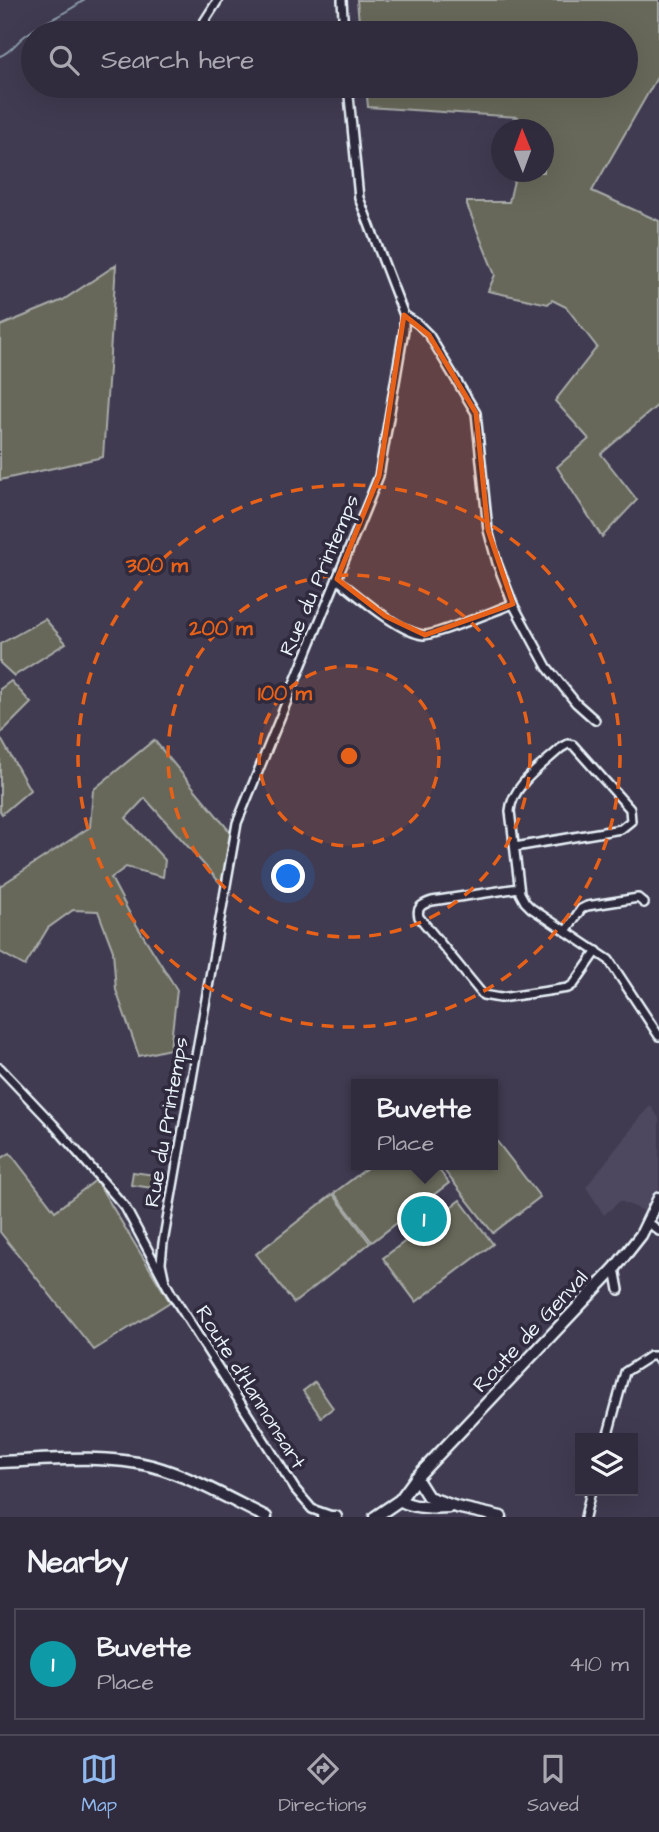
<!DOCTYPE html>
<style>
:root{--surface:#312c3d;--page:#393444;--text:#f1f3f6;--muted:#a8a7b0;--line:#4c4857;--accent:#90b9f0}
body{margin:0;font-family:"Architects Daughter",sans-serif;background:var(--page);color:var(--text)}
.controls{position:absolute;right:21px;bottom:21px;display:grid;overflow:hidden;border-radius:0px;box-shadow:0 7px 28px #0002}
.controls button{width:63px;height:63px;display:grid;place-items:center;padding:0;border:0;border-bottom:2px solid var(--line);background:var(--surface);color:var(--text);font:35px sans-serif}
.compass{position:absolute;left:491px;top:119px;width:63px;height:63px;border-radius:50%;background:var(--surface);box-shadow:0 7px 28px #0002;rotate:359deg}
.you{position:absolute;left:289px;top:877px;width:24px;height:24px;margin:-18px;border:5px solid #fff;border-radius:50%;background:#1a73e8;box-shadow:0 0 0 10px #1a73e833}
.badge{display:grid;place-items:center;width:46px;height:46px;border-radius:50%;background:var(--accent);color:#fff;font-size:23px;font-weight:700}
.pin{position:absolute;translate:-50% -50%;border:4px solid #fff;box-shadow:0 2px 7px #0006}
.popup{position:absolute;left:351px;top:1079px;width:147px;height:91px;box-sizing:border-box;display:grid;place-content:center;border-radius:0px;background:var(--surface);filter:drop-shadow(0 2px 5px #0005);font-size:23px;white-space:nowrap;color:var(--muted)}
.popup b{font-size:26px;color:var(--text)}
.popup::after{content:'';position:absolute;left:50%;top:100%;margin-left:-14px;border:14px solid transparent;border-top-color:var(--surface)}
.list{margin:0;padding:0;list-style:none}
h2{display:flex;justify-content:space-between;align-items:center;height:91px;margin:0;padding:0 28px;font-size:30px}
h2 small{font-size:23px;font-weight:400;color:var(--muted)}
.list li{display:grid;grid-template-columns:46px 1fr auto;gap:21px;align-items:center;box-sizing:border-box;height:112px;margin:0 14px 14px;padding:0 14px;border:2px solid var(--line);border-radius:0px}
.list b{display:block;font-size:26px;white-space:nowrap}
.list p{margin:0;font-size:23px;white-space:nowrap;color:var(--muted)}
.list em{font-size:23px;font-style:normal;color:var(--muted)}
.icon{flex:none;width:38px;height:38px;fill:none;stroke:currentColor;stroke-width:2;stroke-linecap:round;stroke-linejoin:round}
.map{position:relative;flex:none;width:659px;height:1517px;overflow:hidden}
.search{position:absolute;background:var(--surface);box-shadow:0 7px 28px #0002;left:21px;right:21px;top:21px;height:77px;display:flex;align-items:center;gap:18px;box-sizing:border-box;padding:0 24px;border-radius:38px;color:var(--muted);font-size:26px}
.sheet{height:217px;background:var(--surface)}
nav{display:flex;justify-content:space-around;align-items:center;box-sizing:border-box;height:98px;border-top:2px solid var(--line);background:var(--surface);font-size:19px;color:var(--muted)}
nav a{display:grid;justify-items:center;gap:4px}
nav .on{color:var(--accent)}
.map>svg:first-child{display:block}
</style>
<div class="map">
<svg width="659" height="1517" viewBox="0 0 659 1517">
<rect width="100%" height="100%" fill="#413b51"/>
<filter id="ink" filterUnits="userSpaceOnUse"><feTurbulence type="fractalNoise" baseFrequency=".0143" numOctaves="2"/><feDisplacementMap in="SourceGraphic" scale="14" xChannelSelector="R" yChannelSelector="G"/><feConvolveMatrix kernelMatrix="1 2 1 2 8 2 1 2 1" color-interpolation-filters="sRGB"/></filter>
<g filter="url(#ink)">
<polygon fill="#4e475f" points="650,1105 659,1118 659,1228 647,1212 620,1201 604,1215 586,1187"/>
<g fill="#68685a" stroke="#a8aca9" stroke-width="2">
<polygon points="357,0 659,0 659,74 592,191 659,221 659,404 601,454 637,500 602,537 557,467 589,439 555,401 597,347 566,307 552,300 548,304 488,291 495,275 467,205 467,202 509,202 516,172 544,172 544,130 518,129 518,117 368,107 366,86 626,86 626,33 360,33"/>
<polygon points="116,265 103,457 0,480 0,326 63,300"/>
<polygon points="45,619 66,643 14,676 0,663 0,644"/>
<polygon points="11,681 31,703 0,734 0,689"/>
<polygon points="0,737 30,790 2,814 0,811"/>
<polygon points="154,740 232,834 222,885 145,798 126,818 165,860 163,877 126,867 111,878 131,916 177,990 170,1049 139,1056 116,990 113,951 98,911 73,910 48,928 25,966 0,952 0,886 90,827 93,790"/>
<polygon points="492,1135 540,1197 493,1233 440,1165 492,1165"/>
<polygon points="10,1153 55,1211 96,1180 170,1302 94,1350 0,1232 0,1159"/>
<polygon points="371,1165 435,1165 449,1183 372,1242 334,1193"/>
<polygon points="133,1172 162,1176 160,1189 131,1185"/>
<polygon points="333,1194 370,1243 294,1303 256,1254"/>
<polygon points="460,1200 493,1244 416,1302 383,1258"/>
<polygon points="315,1382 333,1408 321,1417 303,1391"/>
</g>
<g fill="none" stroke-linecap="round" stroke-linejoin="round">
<path stroke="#8c9dac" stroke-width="2" d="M 0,56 C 11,52 17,41 26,35 C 45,21 66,14 84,0"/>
<g stroke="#e8f1f8" stroke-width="12">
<g id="street">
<polyline points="342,0 344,33"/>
<polyline points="197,33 218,0"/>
<polyline points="404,315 418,324 429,335 476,413 488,530 497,563 513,604 547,667 576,703 595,720"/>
<path d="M 337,579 C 356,594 400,633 424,635 C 437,635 496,610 513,604"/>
<path d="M 515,847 L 621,829 L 631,821 L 630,809 L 573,745 L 568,744 L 561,748 C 543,765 512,785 510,811 L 520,893 L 525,902 L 531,908 L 609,960 L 659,1036"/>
<path d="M 519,888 L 432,901 C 423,904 416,907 419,917 L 483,995 L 500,998 L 568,988 L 574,984 L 597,951"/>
<polyline points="566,931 581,909 587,906 638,898 644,903"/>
<polyline points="0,1068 53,1124 125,1207 171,1293 295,1489 312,1509 329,1515"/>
<polyline points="648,1222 659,1231"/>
<polyline points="615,1268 619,1290"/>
<polyline points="165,1282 161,1263 163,1243 237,823 379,476 404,330 404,315 359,198 348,86"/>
<polyline points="607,1438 625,1372 650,1356 656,1356 659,1361"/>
<polyline points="585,1517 591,1491"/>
</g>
</g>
<g stroke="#e8f1f8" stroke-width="15">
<g id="secondary">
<path d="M 0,1462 C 49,1460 104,1454 152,1466 C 192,1477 229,1499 266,1517"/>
<polyline points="416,1478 428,1497 456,1507 501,1517"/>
<path d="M 400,1500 C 412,1508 434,1508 449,1507"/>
<polyline points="324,1517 336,1517"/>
<polyline points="375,1517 400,1500 416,1478 615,1268 641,1235 659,1198"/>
</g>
</g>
<use href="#street" stroke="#2f2a3d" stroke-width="7"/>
<use href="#secondary" stroke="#2f2a3d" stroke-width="10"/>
</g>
</g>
<path fill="#e86118" fill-opacity="0.2" stroke="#e86118" stroke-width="5" stroke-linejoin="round" d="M 404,315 L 429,335 L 476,413 L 488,530 L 513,604 L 425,635 L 385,616 L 337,579 L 379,476 Z"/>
<circle cx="349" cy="756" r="90" fill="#e86118" fill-opacity=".12"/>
<g fill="none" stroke="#e86118" stroke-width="3.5" stroke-dasharray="12 9">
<circle cx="349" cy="756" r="90"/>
<circle cx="349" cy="756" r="181"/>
<circle cx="349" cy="756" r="271"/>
</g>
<g text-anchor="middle" stroke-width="7" stroke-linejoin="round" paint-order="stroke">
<g font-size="21" fill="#e8f1f8" stroke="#2f2a3d">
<text transform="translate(319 575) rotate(-67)" y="7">Rue du Printemps</text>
<text transform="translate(166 1122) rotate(-80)" y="7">Rue du Printemps</text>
<text transform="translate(530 1331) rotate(-47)" y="7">Route de Genval</text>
<text transform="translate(251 1387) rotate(58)" y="7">Route d'Hannonsart</text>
</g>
</g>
<circle cx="349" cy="756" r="10" fill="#e86118" stroke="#2f2a3d" stroke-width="3.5"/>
<g font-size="21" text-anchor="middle" font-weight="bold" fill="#e86118" stroke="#2f2a3d" stroke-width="7" stroke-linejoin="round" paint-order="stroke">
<text x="157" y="572">300 m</text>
<text x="221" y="635">200 m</text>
<text x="285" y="700">100 m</text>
</g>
</svg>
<div class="controls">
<button><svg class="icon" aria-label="layers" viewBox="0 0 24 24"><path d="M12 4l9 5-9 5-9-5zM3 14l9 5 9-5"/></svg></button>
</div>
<svg class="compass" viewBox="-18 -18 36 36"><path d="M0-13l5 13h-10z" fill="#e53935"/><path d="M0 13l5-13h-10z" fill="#a8a7b0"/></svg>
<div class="you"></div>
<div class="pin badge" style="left:424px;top:1219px;background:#0f9aa8">1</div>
<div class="popup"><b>Buvette</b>Place</div>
<div class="search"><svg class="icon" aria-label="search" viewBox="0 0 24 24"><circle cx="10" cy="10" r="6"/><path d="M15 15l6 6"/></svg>Search here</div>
</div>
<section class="sheet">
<h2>Nearby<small></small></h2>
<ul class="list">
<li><span class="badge" style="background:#0f9aa8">1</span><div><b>Buvette</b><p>Place</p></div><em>410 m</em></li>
</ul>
</section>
<nav>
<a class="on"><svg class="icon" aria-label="map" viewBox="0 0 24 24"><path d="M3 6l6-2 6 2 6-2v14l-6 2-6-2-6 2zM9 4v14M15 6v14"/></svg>Map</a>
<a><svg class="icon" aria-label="directions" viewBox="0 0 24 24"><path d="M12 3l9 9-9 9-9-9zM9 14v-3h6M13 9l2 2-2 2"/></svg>Directions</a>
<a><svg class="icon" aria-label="saved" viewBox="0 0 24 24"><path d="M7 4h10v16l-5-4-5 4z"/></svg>Saved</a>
</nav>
